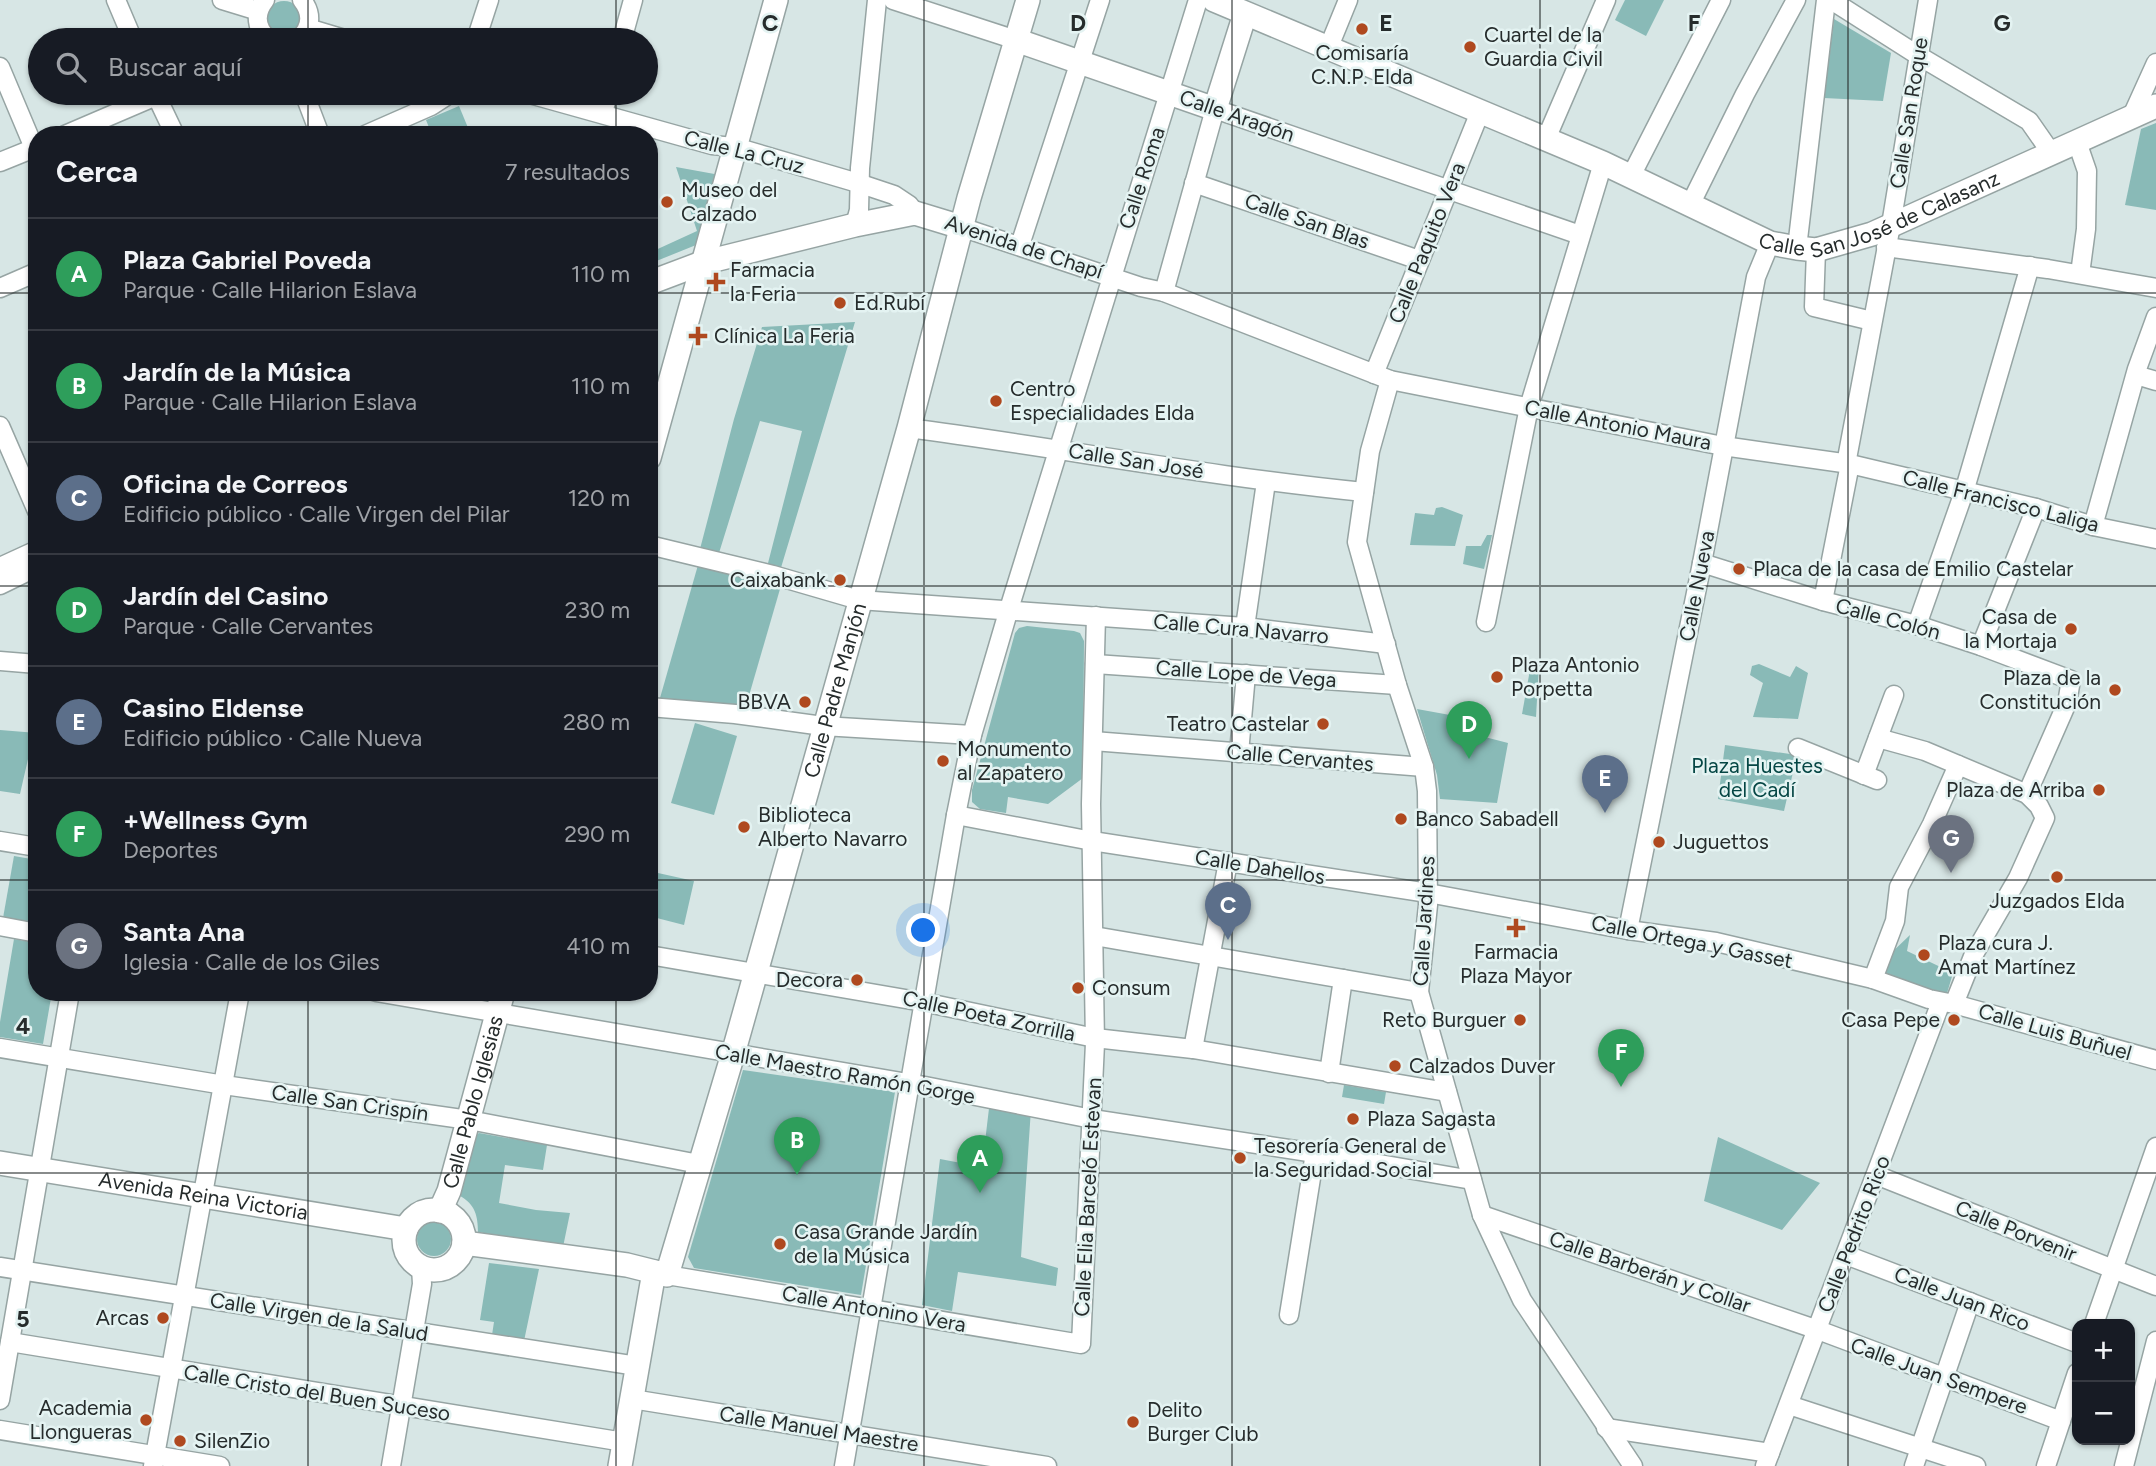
<!DOCTYPE html>
<html lang="es">
<meta charset="utf-8">
<style>
:root{--surface:#171b24;--page:#242831;--text:#f1f3f6;--muted:#9ea1a6;--line:#363941;--accent:#db2777}
body{margin:0;font-family:Figtree,sans-serif;background:var(--page);color:var(--text)}
.controls{position:absolute;right:21px;bottom:21px;display:grid;overflow:hidden;border-radius:14px;box-shadow:0 2px 5px #0004}
.controls button{width:63px;height:63px;display:grid;place-items:center;padding:0;border:0;border-bottom:2px solid var(--line);background:var(--surface);color:var(--text);font:35px sans-serif}
.you{position:absolute;left:924px;top:931px;width:24px;height:24px;margin:-18px;border:5px solid #fff;border-radius:50%;background:#1a73e8;box-shadow:0 0 0 10px #1a73e833}
.badge{display:grid;place-items:center;width:46px;height:46px;border-radius:50%;background:var(--accent);color:#fff;font-size:23px;font-weight:700}
.pin{position:absolute;translate:-50% -58px;filter:drop-shadow(0 2px 4px #0008)}
.pin::after{content:'';position:absolute;top:37px;width:24px;height:21px;background:inherit;clip-path:polygon(0 0,100% 0,50% 100%)}
.list{margin:0;padding:0;list-style:none}
h2{display:flex;justify-content:space-between;align-items:center;height:91px;margin:0;padding:0 28px;font-size:30px}
h2 small{font-size:23px;font-weight:400;color:var(--muted)}
.list li{display:grid;grid-template-columns:46px 1fr auto;gap:21px;align-items:center;box-sizing:border-box;height:112px;padding:0 28px;border-top:2px solid var(--line)}
.list b{display:block;font-size:26px;white-space:nowrap}
.list p{margin:0;font-size:23px;white-space:nowrap;color:var(--muted)}
.list em{font-size:23px;font-style:normal;color:var(--muted)}
.icon{flex:none;width:38px;height:38px;fill:none;stroke:currentColor;stroke-width:2;stroke-linecap:round;stroke-linejoin:round}
.map{position:relative;flex:none;width:2156px;height:1466px;overflow:hidden}
.search{position:absolute;background:var(--surface);box-shadow:0 2px 5px #0004;left:28px;top:28px;width:630px;height:77px;display:flex;align-items:center;gap:18px;box-sizing:border-box;padding:0 24px;border-radius:38px;color:var(--muted);font-size:26px}
.panel{position:absolute;background:var(--surface);box-shadow:0 2px 5px #0004;left:28px;top:126px;width:630px;height:875px;border-radius:28px}
.map>svg:first-child{display:block}
</style>
<div class="map">
<svg width="2156" height="1466" viewBox="0 0 2156 1466">
<rect width="100%" height="100%" fill="#d7e6e5"/>
<g fill="#89bab7">
<polygon points="1625,0 1664,0 1646,36 1615,20"/>
<circle cx="284" cy="19" r="18"/>
<polygon points="1834,19 1891,53 1883,101 1824,98"/>
<polygon points="459,106 471,135 432,135 426,120"/>
<polygon points="2156,123 2156,210 2125,205 2141,129"/>
<polygon points="676,167 720,175 701,243 649,264 649,253 697,231"/>
<polygon points="855,322 780,571 767,567 802,431 760,421 719,553 700,549 734,419 762,327"/>
<polygon points="1442,507 1463,515 1455,546 1410,545 1415,513 1434,515 1436,508"/>
<polygon points="1487,535 1492,535 1484,569 1463,564 1466,546 1481,546"/>
<polygon points="698,565 780,589 746,706 660,698"/>
<polygon points="1027,626 1074,631 1080,633 1084,641 1083,778 1048,804 1008,797 1006,813 980,809 972,802 972,790 1015,633 1019,628"/>
<polygon points="1531,664 1539,665 1536,717 1522,714"/>
<polygon points="1759,664 1790,677 1796,666 1808,673 1798,719 1753,717 1763,683 1750,675 1752,666"/>
<polygon points="1417,709 1450,715 1450,728 1508,743 1497,803 1440,799 1437,775"/>
<polygon points="695,723 737,736 714,815 671,803"/>
<polygon points="0,730 37,733 37,746 31,746 20,794 0,791"/>
<polygon points="1725,745 1797,755 1784,811 1718,799"/>
<polygon points="14,856 37,860 35,922 3,918"/>
<polygon points="649,871 694,881 684,925 649,916"/>
<polygon points="1910,935 1907,951 1953,973 1945,1000 1885,973 1888,956"/>
<polygon points="14,939 37,943 37,992 52,992 43,1044 0,1037 0,1022"/>
<polygon points="743,1070 895,1092 861,1295 694,1268 688,1257"/>
<polygon points="1344,1085 1386,1092 1384,1104 1342,1097"/>
<polygon points="990,1100 1031,1109 1021,1257 1058,1268 1056,1286 958,1272 952,1311 922,1305 940,1159 982,1167"/>
<path d="M 479,1133 L 547,1145 L 543,1170 L 505,1165 L 499,1203 L 536,1210 L 570,1213 L 563,1247 L 478,1232 C 478,1216 475,1204 460,1196 L 475,1136 Z"/>
<polygon points="1718,1137 1820,1183 1782,1230 1704,1201"/>
<circle cx="434" cy="1239" r="17"/>
<polygon points="489,1263 539,1269 524,1341 492,1335 494,1322 480,1320"/>
</g>
<g fill="none" stroke-linecap="round" stroke-linejoin="round">
<g stroke="#96a4a3" stroke-width="21">
<g id="minor">
<polyline points="116,0 133,40"/>
<polyline points="222,0 258,11"/>
<path d="M 265,0 C 254,14 256,29 269,40"/>
<polyline points="893,0 1016,40"/>
<polyline points="1831,0 1919,56 2029,121 2052,154"/>
<polyline points="308,28 348,40"/>
<path d="M 298,40 C 311,29 313,14 302,0"/>
<polyline points="476,40 489,0"/>
<polyline points="622,40 633,0"/>
<polyline points="1328,49 1348,0"/>
<polyline points="0,67 37,155"/>
<polyline points="155,93 175,135"/>
<polyline points="304,93 320,135"/>
<polyline points="526,93 712,145 735,147 858,183 894,195 909,205 915,213"/>
<polyline points="603,114 608,93"/>
<polyline points="2132,116 2156,63"/>
<polyline points="65,135 163,93"/>
<polyline points="365,135 431,106 451,93"/>
<polyline points="1546,139 1606,0"/>
<polyline points="2077,142 2087,171 2086,229 2080,274"/>
<polyline points="0,162 37,147"/>
<polyline points="1631,176 1721,0"/>
<polyline points="1194,183 1419,260"/>
<polyline points="1690,205 1745,94 1796,0"/>
<polyline points="855,225 859,210 860,168 877,0"/>
<polyline points="961,227 1141,287 1164,292 1390,380 1723,446 1850,464 2036,508 2093,526 2156,539"/>
<polyline points="1020,245 1100,0"/>
<polyline points="1886,247 2048,269 2156,288"/>
<polyline points="1797,248 1826,0"/>
<polyline points="1816,250 1814,307 1872,321"/>
<polyline points="0,288 37,272"/>
<polyline points="1164,292 1215,109 1580,235"/>
<polyline points="1374,374 1480,112"/>
<polyline points="2136,375 2156,381"/>
<polyline points="1390,380 1370,451 1357,542 1397,685 1424,767 1427,791 1428,905 1419,992 1482,1215 1522,1300 1633,1466"/>
<polyline points="0,426 37,511"/>
<path d="M 909,428 C 1061,448 1211,477 1364,492"/>
<polyline points="1846,464 1891,225 1928,0"/>
<polyline points="2093,526 2137,369 2156,317"/>
<polyline points="649,545 773,575 859,600 1245,627 1386,644"/>
<polyline points="1702,563 1823,601 1920,626 1981,646 2071,680 2067,703 2027,794"/>
<polyline points="0,567 37,550"/>
<polyline points="0,585 37,567"/>
<polyline points="1823,601 1850,464"/>
<polyline points="1486,622 1529,407 1603,163"/>
<polyline points="1917,625 1964,492 2030,266"/>
<polyline points="1245,627 1266,482"/>
<polyline points="1981,646 2036,508"/>
<polyline points="0,661 37,664"/>
<polyline points="1095,664 1397,685"/>
<polyline points="649,707 735,714 823,726 972,735"/>
<polyline points="1878,738 1925,751 2027,794 2039,806 2045,818 2018,878 1974,954 1954,1004"/>
<polyline points="1093,741 1424,767"/>
<polyline points="1798,748 1877,780"/>
<polyline points="1239,753 1246,674"/>
<polyline points="1864,775 1894,695"/>
<polyline points="956,815 1092,841 1428,893 1628,930 1716,942 1873,979 1929,999 1954,1004 2156,1060"/>
<polyline points="0,841 37,847"/>
<polyline points="0,926 37,933"/>
<polyline points="1628,930 1702,563 1756,277 1770,243"/>
<polyline points="1094,936 1419,992"/>
<polyline points="649,955 923,1002 1095,1038 1193,1049 1447,1092"/>
<polyline points="1873,979 1895,921 1899,887 1932,824 1958,765"/>
<polyline points="376,992 925,1086 1092,1119 1315,1153 1472,1180"/>
<polyline points="0,1048 224,1085 469,1120 699,1164"/>
<polyline points="1193,1049 1228,862"/>
<polyline points="1329,1073 1343,979"/>
<polyline points="1876,1175 2156,1286"/>
<polyline points="1482,1215 1818,1330 2061,1421"/>
<polyline points="1846,1255 2077,1343"/>
<polyline points="0,1267 637,1366"/>
<polyline points="667,1275 1081,1344 1095,1043 1091,804 1096,616"/>
<polyline points="1289,1315 1315,1153"/>
<polyline points="2094,1324 2156,1147"/>
<polyline points="10,1342 624,1442"/>
<polyline points="632,1399 1047,1466"/>
<polyline points="0,1400 70,992"/>
<polyline points="1789,1405 1976,1466"/>
<polyline points="1606,1428 1770,1453"/>
<polyline points="0,1430 220,1466"/>
<polyline points="153,1466 240,992"/>
<polyline points="391,1466 422,1284 421,1267"/>
<polyline points="844,1466 956,815 972,735 1009,609 1198,0"/>
<polyline points="1765,1466 1941,1002"/>
<polyline points="1914,1466 1970,1302"/>
<polyline points="2046,1466 2077,1373"/>
<polyline points="2124,1466 2156,1341"/>
</g>
</g>
<g stroke="#96a4a3" stroke-width="26">
<g id="tertiary">
<path id="s1" d="M 1214,0 L 1603,163 L 1770,243 L 1797,248 L 1816,250 L 1872,234 L 2156,106"/>
<polyline points="1016,40 1215,109 1245,14"/>
<polyline points="649,283 702,263 855,225 915,213 961,227"/>
<polyline points="649,458 776,0"/>
<path id="s2" d="M 0,1163 L 406,1229"/>
<circle cx="434" cy="1240" r="30"/>
<path id="s3" d="M 440,1211 L 449,1191 L 503,992"/>
<path id="s4" d="M 464,1243 L 627,1265 L 667,1275 L 733,1054 L 909,428 L 969,198 L 1028,0"/>
<polyline points="620,1466 654,1272"/>
</g>
</g>
<use href="#minor" stroke="#fff" stroke-width="18"/>
<use href="#tertiary" stroke="#fff" stroke-width="23"/>
</g>
<path fill="none" stroke="#262c2c" stroke-width="2" stroke-opacity="0.55" d="M 308,0 L 308,40M 616,0 L 616,40M 924,0 L 924,1466M 1232,0 L 1232,1466M 1540,0 L 1540,1466M 1848,0 L 1848,1466M 308,93 L 308,135M 616,93 L 616,135M 0,293 L 37,293M 649,293 L 2156,293M 0,586 L 37,586M 649,586 L 2156,586M 0,880 L 37,880M 649,880 L 2156,880M 308,992 L 308,1466M 616,992 L 616,1466M 0,1173 L 2156,1173"/>
<g fill="#af491f" stroke="#e4f3f2" stroke-width="2.5">
<circle cx="1362" cy="29" r="7"/>
<circle cx="1470" cy="47" r="7"/>
<circle cx="667" cy="202" r="7"/>
<path d="M712.5 271.5h7v7h7v7h-7v7h-7v-7h-7v-7h7z"/>
<circle cx="840" cy="303" r="7"/>
<path d="M694.5 325.5h7v7h7v7h-7v7h-7v-7h-7v-7h7z"/>
<circle cx="996" cy="401" r="7"/>
<circle cx="1739" cy="569" r="7"/>
<circle cx="840" cy="580" r="7"/>
<circle cx="2071" cy="629" r="7"/>
<circle cx="1497" cy="677" r="7"/>
<circle cx="2115" cy="690" r="7"/>
<circle cx="805" cy="702" r="7"/>
<circle cx="1323" cy="724" r="7"/>
<circle cx="943" cy="761" r="7"/>
<circle cx="2099" cy="790" r="7"/>
<circle cx="1401" cy="819" r="7"/>
<circle cx="744" cy="827" r="7"/>
<circle cx="1659" cy="842" r="7"/>
<circle cx="2057" cy="877" r="7"/>
<path d="M1512.5 917.5h7v7h7v7h-7v7h-7v-7h-7v-7h7z"/>
<circle cx="1924" cy="955" r="7"/>
<circle cx="857" cy="980" r="7"/>
<circle cx="1078" cy="988" r="7"/>
<circle cx="1520" cy="1020" r="7"/>
<circle cx="1954" cy="1020" r="7"/>
<circle cx="1395" cy="1066" r="7"/>
<circle cx="1353" cy="1119" r="7"/>
<circle cx="1240" cy="1158" r="7"/>
<circle cx="780" cy="1244" r="7"/>
<circle cx="163" cy="1318" r="7"/>
<circle cx="146" cy="1420" r="7"/>
<circle cx="1133" cy="1422" r="7"/>
<circle cx="180" cy="1441" r="7"/>
</g>
<g text-anchor="middle" stroke-width="5" stroke-linejoin="round" paint-order="stroke">
<g font-size="21" fill="#262c2c" stroke="#e4f3f2" text-anchor="start">
<text x="1484" y="42">Cuartel de la<tspan x="1484" dy="24">Guardia Civil</tspan></text>
<text x="1362" y="60" text-anchor="middle">Comisaría<tspan x="1362" dy="24">C.N.P. Elda</tspan></text>
<text x="681" y="197">Museo del<tspan x="681" dy="24">Calzado</tspan></text>
<text x="730" y="277">Farmacia<tspan x="730" dy="24">la Feria</tspan></text>
<text x="854" y="310">Ed.Rubí</text>
<text x="714" y="343">Clínica La Feria</text>
<text x="1010" y="396">Centro<tspan x="1010" dy="24">Especialidades Elda</tspan></text>
<text x="1753" y="576">Placa de la casa de Emilio Castelar</text>
<text x="826" y="587" text-anchor="end">Caixabank</text>
<text x="2057" y="624" text-anchor="end">Casa de<tspan x="2057" dy="24">la Mortaja</tspan></text>
<text x="1511" y="672">Plaza Antonio<tspan x="1511" dy="24">Porpetta</tspan></text>
<text x="2101" y="685" text-anchor="end">Plaza de la<tspan x="2101" dy="24">Constitución</tspan></text>
<text x="791" y="709" text-anchor="end">BBVA</text>
<text x="1309" y="731" text-anchor="end">Teatro Castelar</text>
<text x="957" y="756">Monumento<tspan x="957" dy="24">al Zapatero</tspan></text>
<text x="2085" y="797" text-anchor="end">Plaza de Arriba</text>
<text x="758" y="822">Biblioteca<tspan x="758" dy="24">Alberto Navarro</tspan></text>
<text x="1415" y="826">Banco Sabadell</text>
<text x="1673" y="849">Juguettos</text>
<text x="2057" y="908" text-anchor="middle">Juzgados Elda</text>
<text x="1938" y="950">Plaza cura J.<tspan x="1938" dy="24">Amat Martínez</tspan></text>
<text x="1516" y="959" text-anchor="middle">Farmacia<tspan x="1516" dy="24">Plaza Mayor</tspan></text>
<text x="843" y="987" text-anchor="end">Decora</text>
<text x="1092" y="995">Consum</text>
<text x="1506" y="1027" text-anchor="end">Reto Burguer</text>
<text x="1940" y="1027" text-anchor="end">Casa Pepe</text>
<text x="1409" y="1073">Calzados Duver</text>
<text x="1367" y="1126">Plaza Sagasta</text>
<text x="1254" y="1153">Tesorería General de<tspan x="1254" dy="24">la Seguridad Social</tspan></text>
<text x="794" y="1239">Casa Grande Jardín<tspan x="794" dy="24">de la Música</tspan></text>
<text x="149" y="1325" text-anchor="end">Arcas</text>
<text x="132" y="1415" text-anchor="end">Academia<tspan x="132" dy="24">Llongueras</tspan></text>
<text x="1147" y="1417">Delito<tspan x="1147" dy="24">Burger Club</tspan></text>
<text x="194" y="1448">SilenZio</text>
</g>
<g font-size="21" fill="#262c2c" stroke="#e4f3f2">
<text transform="translate(1909 113) rotate(-81)" y="7">Calle San Roque</text>
<text transform="translate(1237 116) rotate(19)" y="7">Calle Aragón</text>
<text transform="translate(744 152) rotate(14)" y="7">Calle La Cruz</text>
<text transform="translate(1142 178) rotate(-72)" y="7">Calle Roma</text>
<text dy="7" stroke="none"><textPath href="#s1" startOffset="723">Calle San José de Calasanz</textPath></text>
<text transform="translate(1307 221) rotate(19)" y="7">Calle San Blas</text>
<text transform="translate(1427 243) rotate(-68)" y="7">Calle Paquito Vera</text>
<text transform="translate(1024 247) rotate(18)" y="7">Avenida de Chapí</text>
<text transform="translate(1618 425) rotate(11)" y="7">Calle Antonio Maura</text>
<text transform="translate(1136 461) rotate(9)" y="7">Calle San José</text>
<text transform="translate(2001 501) rotate(14)" y="7">Calle Francisco Laliga</text>
<text transform="translate(1697 586) rotate(-79)" y="7">Calle Nueva</text>
<text transform="translate(1888 619) rotate(15)" y="7">Calle Colón</text>
<text transform="translate(1241 629) rotate(5)" y="7">Calle Cura Navarro</text>
<text transform="translate(1246 674) rotate(4)" y="7">Calle Lope de Vega</text>
<text dy="7" stroke="none"><textPath href="#s4" startOffset="814">Calle Padre Manjón</textPath></text>
<text transform="translate(1300 758) rotate(5)" y="7">Calle Cervantes</text>
<text transform="translate(1260 867) rotate(9)" y="7">Calle Dahellos</text>
<text transform="translate(1424 921) rotate(-87)" y="7">Calle Jardines</text>
<text transform="translate(1692 942) rotate(11)" y="7">Calle Ortega y Gasset</text>
<text transform="translate(989 1016) rotate(12)" y="7">Calle Poeta Zorrilla</text>
<text transform="translate(2055 1032) rotate(16)" y="7">Calle Luis Buñuel</text>
<text transform="translate(845 1074) rotate(10)" y="7">Calle Maestro Ramón Gorge</text>
<text dy="7" stroke="none"><textPath href="#s3" startOffset="114">Calle Pablo Iglesias</textPath></text>
<text transform="translate(350 1103) rotate(8)" y="7">Calle San Crispín</text>
<text dy="7" stroke="none"><textPath href="#s2" startOffset="206">Avenida Reina Victoria</textPath></text>
<text transform="translate(1088 1197) rotate(-87)" y="7">Calle Elia Barceló Estevan</text>
<text transform="translate(2016 1231) rotate(22)" y="7">Calle Porvenir</text>
<text transform="translate(1854 1234) rotate(-69)" y="7">Calle Pedrito Rico</text>
<text transform="translate(1650 1272) rotate(19)" y="7">Calle Barberán y Collar</text>
<text transform="translate(1962 1299) rotate(21)" y="7">Calle Juan Rico</text>
<text transform="translate(874 1309) rotate(10)" y="7">Calle Antonino Vera</text>
<text transform="translate(319 1317) rotate(9)" y="7">Calle Virgen de la Salud</text>
<text transform="translate(1939 1376) rotate(20)" y="7">Calle Juan Sempere</text>
<text transform="translate(317 1393) rotate(9)" y="7">Calle Cristo del Buen Suceso</text>
<text transform="translate(819 1429) rotate(9)" y="7">Calle Manuel Maestre</text>
</g>
<g font-size="21" fill="#054644" stroke="#e4f3f2">
<text x="1757" y="773">Plaza Huestes<tspan x="1757" dy="24">del Cadí</tspan></text>
</g>
</g>
<g font-size="23" text-anchor="middle" font-weight="bold" fill="#262c2c" stroke="#e4f3f2" stroke-width="5" stroke-linejoin="round" paint-order="stroke">
<text x="770" y="31">C</text>
<text x="1078" y="31">D</text>
<text x="1386" y="31">E</text>
<text x="1694" y="31">F</text>
<text x="2002" y="31">G</text>
<text x="23" y="1034">4</text>
<text x="23" y="1327">5</text>
</g>
</svg>
<div class="controls">
<button>+</button>
<button>−</button>
</div>
<div class="you"></div>
<div class="pin badge" style="left:980px;top:1193px;background:#2e9e5b">A</div>
<div class="pin badge" style="left:797px;top:1175px;background:#2e9e5b">B</div>
<div class="pin badge" style="left:1228px;top:940px;background:#5c6f8a">C</div>
<div class="pin badge" style="left:1469px;top:759px;background:#2e9e5b">D</div>
<div class="pin badge" style="left:1605px;top:813px;background:#5c6f8a">E</div>
<div class="pin badge" style="left:1621px;top:1087px;background:#2e9e5b">F</div>
<div class="pin badge" style="left:1951px;top:873px;background:#6b7280">G</div>
<div class="search"><svg class="icon" aria-label="search" viewBox="0 0 24 24"><circle cx="10" cy="10" r="6"/><path d="M15 15l6 6"/></svg>Buscar aquí</div>
<section class="panel">
<h2>Cerca<small>7 resultados</small></h2>
<ul class="list">
<li><span class="badge" style="background:#2e9e5b">A</span><div><b>Plaza Gabriel Poveda</b><p>Parque · Calle Hilarion Eslava</p></div><em>110 m</em></li>
<li><span class="badge" style="background:#2e9e5b">B</span><div><b>Jardín de la Música</b><p>Parque · Calle Hilarion Eslava</p></div><em>110 m</em></li>
<li><span class="badge" style="background:#5c6f8a">C</span><div><b>Oficina de Correos</b><p>Edificio público · Calle Virgen del Pilar</p></div><em>120 m</em></li>
<li><span class="badge" style="background:#2e9e5b">D</span><div><b>Jardín del Casino</b><p>Parque · Calle Cervantes</p></div><em>230 m</em></li>
<li><span class="badge" style="background:#5c6f8a">E</span><div><b>Casino Eldense</b><p>Edificio público · Calle Nueva</p></div><em>280 m</em></li>
<li><span class="badge" style="background:#2e9e5b">F</span><div><b>+Wellness Gym</b><p>Deportes</p></div><em>290 m</em></li>
<li><span class="badge" style="background:#6b7280">G</span><div><b>Santa Ana</b><p>Iglesia · Calle de los Giles</p></div><em>410 m</em></li>
</ul>
</section>
</div>
